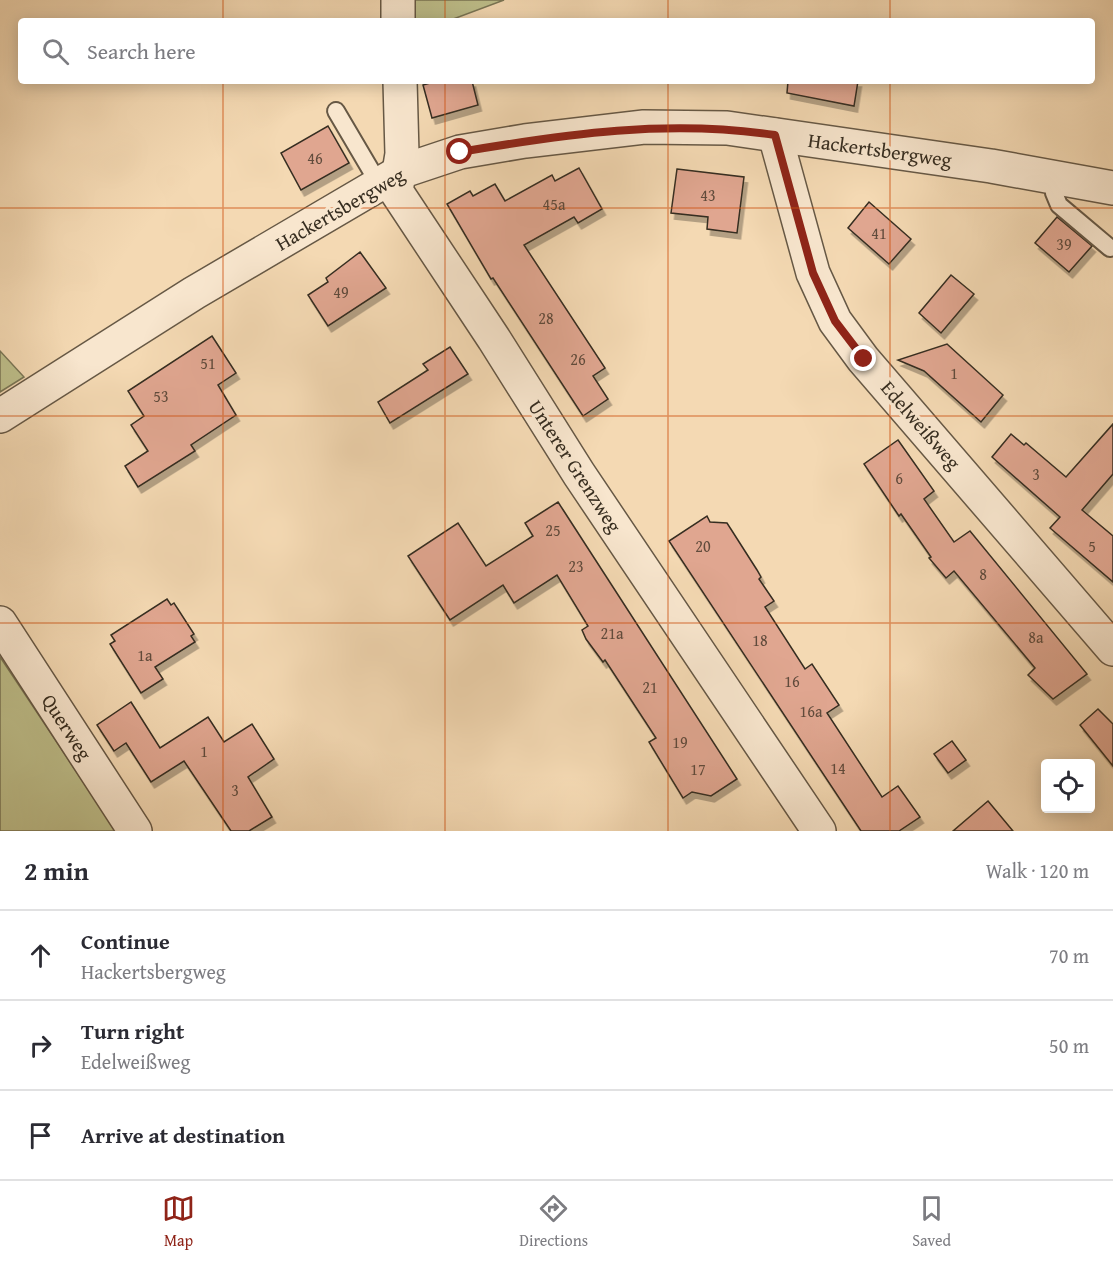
<!DOCTYPE html>
<meta charset="utf-8">
<style>
:root{--surface:#fff;--page:#f7f7f7;--text:#2b2b33;--muted:#7c7c81;--line:#e1e1e2;--accent:#8f2418}
body{margin:0;font-family:"Gentium Book Plus",serif;background:var(--page);color:var(--text)}
.controls{position:absolute;right:18px;bottom:18px;display:grid;overflow:hidden;border-radius:6px;box-shadow:0 3px 15px #0003}
.controls button{width:54px;height:54px;display:grid;place-items:center;padding:0;border:0;border-bottom:2px solid var(--line);background:var(--surface);color:var(--text);font:30px sans-serif}
.stop{position:absolute;width:18px;height:18px;margin:-14px;border:4px solid #8f2418;border-radius:50%;background:#fff}
.stop.end{background:#8f2418;border-color:#fff;box-shadow:0 2px 6px #0008}
.list{margin:0;padding:0;list-style:none}
h2{display:flex;justify-content:space-between;align-items:center;height:78px;margin:0;padding:0 24px;font-size:26px}
h2 small{font-size:20px;font-weight:400;color:var(--muted)}
.list li{display:grid;grid-template-columns:39px 1fr auto;gap:18px;align-items:center;box-sizing:border-box;height:90px;padding:0 24px;border-top:2px solid var(--line)}
.list b{display:block;font-size:22px;white-space:nowrap}
.list p{margin:0;font-size:20px;white-space:nowrap;color:var(--muted)}
.list em{font-size:20px;font-style:normal;color:var(--muted)}
.icon{flex:none;width:33px;height:33px;fill:none;stroke:currentColor;stroke-width:2;stroke-linecap:round;stroke-linejoin:round}
.map{position:relative;flex:none;width:1113px;height:831px;overflow:hidden}
.search{position:absolute;background:var(--surface);box-shadow:0 3px 15px #0003;left:18px;right:18px;top:18px;height:66px;display:flex;align-items:center;gap:15px;box-sizing:border-box;padding:0 21px;border-radius:6px;color:var(--muted);font-size:22px}
.sheet{height:348px;background:var(--surface)}
nav{display:flex;justify-content:space-around;align-items:center;box-sizing:border-box;height:84px;border-top:2px solid var(--line);background:var(--surface);font-size:16px;color:var(--muted)}
nav a{display:grid;justify-items:center;gap:3px}
nav .on{color:var(--accent)}
.map>svg:first-child{display:block}
</style>
<div class="map">
<svg width="1113" height="831" viewBox="0 0 1113 831">
<defs>
<filter id="shadow"><feDropShadow dx="3.5" dy="6" stdDeviation="0" flood-color="#0004"/></filter>
</defs>
<rect width="100%" height="100%" fill="#f4d9b3"/>
<filter id="stains"><feTurbulence type="fractalNoise" baseFrequency=".00333" numOctaves="4"/><feColorMatrix values="0 0 0 0 .2 0 0 0 0 .09 0 0 0 0 .02 0 0 0 .5 -.17"/></filter>
<radialGradient id="worn" r=".72"><stop offset=".6" stop-color="#630" stop-opacity="0"/><stop offset="1" stop-color="#630" stop-opacity=".3"/></radialGradient>
<g fill="#bebf8b" stroke="#7a7656" stroke-width="1.5">
<polygon points="405,0 504,0 448,21 405,21"/>
<polygon points="0,351 24,377 0,392"/>
<polygon points="0,657 116,831 0,831"/>
</g>
<g fill="#e0a690" stroke="#362d20" stroke-width="1.5" filter="url(#shadow)">
<polygon points="437,81 472,81 478,105 432,118 423,85"/>
<polygon points="788,81 858,81 854,106 787,93"/>
<polygon points="328,126 349,163 301,190 281,153"/>
<polygon points="579,168 602,209 578,223 574,217 524,245 605,368 593,376 608,399 583,416 493,278 491,279 447,204 470,191 473,196 495,184 505,201 552,175 555,181"/>
<polygon points="677,169 744,177 737,233 707,229 708,217 671,213"/>
<polygon points="869,202 911,239 889,264 848,228"/>
<polygon points="1057,217 1092,246 1069,272 1035,243"/>
<polygon points="360,252 386,288 328,326 308,295 328,282 326,278"/>
<polygon points="951,275 974,294 941,333 919,313"/>
<polygon points="212,336 236,373 218,385 236,415 191,445 195,451 138,487 125,466 148,451 131,425 144,416 128,391"/>
<polygon points="947,344 1003,395 981,422 924,371 898,360"/>
<polygon points="450,347 468,374 390,423 378,402 428,370 423,364"/>
<polygon points="1113,424 1113,474 1082,510 1113,536 1113,582 1050,528 1060,517 992,457 1011,434 1024,445 1026,443 1066,477"/>
<polygon points="898,440 934,491 924,499 954,542 970,531 1087,674 1053,699 1028,675 1035,668 954,571 946,578 929,558 931,557 901,514 899,516 864,464"/>
<polygon points="558,502 737,779 711,796 692,792 683,798 649,742 656,738 605,660 603,662 586,639 582,630 588,626 557,575 514,603 503,585 450,620 408,556 458,523 486,566 533,536 525,523"/>
<polygon points="707,516 710,522 727,523 757,570 761,577 759,579 774,601 765,607 805,669 812,664 839,705 827,713 882,797 898,786 920,817 899,831 861,831 669,541"/>
<polygon points="167,599 171,605 174,603 194,634 191,636 195,642 155,667 163,679 141,693 110,644 115,641 111,635"/>
<polygon points="131,702 160,748 208,717 224,742 252,724 274,759 248,777 272,817 249,831 231,831 184,761 151,782 126,743 114,751 97,725"/>
<polygon points="1098,709 1113,724 1113,766 1080,725"/>
<polygon points="952,741 966,760 948,773 934,754"/>
<polygon points="988,801 1013,831 953,831"/>
</g>
<g fill="none" stroke-linecap="round" stroke-linejoin="round">
<g stroke="#665845" stroke-width="20">
<g id="service">
<polyline points="336,111 379,184"/>
<polyline points="1057,177 1054,193 1059,205 1110,248"/>
</g>
</g>
<g stroke="#665845" stroke-width="36">
<g id="minor">
<polyline points="398,0 398,21"/>
<polyline points="400,81 402,154 396,191 494,339 579,474 819,831"/>
<polyline points="775,135 813,273 835,321 863,359 1113,649"/>
<polyline points="0,416 194,293 400,172 460,152 525,141 644,127 727,128 991,166 1113,188"/>
<polyline points="0,623 135,831"/>
</g>
</g>
<use href="#service" stroke="#f8e6ce" stroke-width="16"/>
<use href="#minor" stroke="#f8e6ce" stroke-width="33"/>
</g>
<g fill="none" stroke-linecap="round" stroke-linejoin="round">
<path stroke="#8f2418" stroke-width="8" d="M 460,152 C 566,134 668,119 775,135 L 813,273 L 835,321 L 864,359"/>
</g>
<path fill="none" stroke="#cd520f" stroke-width="1.5" stroke-opacity="0.55" d="M 223,0 L 223,21M 445,0 L 445,21M 668,0 L 668,21M 890,0 L 890,21M 223,81 L 223,831M 445,81 L 445,831M 668,81 L 668,831M 890,81 L 890,831M 0,208 L 1113,208M 0,416 L 1113,416M 0,623 L 1113,623"/>
<g text-anchor="middle" stroke-width="6" stroke-linejoin="round" paint-order="stroke">
<g font-size="16" fill="#604b3c">
<text x="315" y="164">46</text>
<text x="708" y="201">43</text>
<text x="554" y="210">45a</text>
<text x="879" y="239">41</text>
<text x="1064" y="250">39</text>
<text x="341" y="298">49</text>
<text x="546" y="324">28</text>
<text x="578" y="365">26</text>
<text x="208" y="369">51</text>
<text x="954" y="379">1</text>
<text x="161" y="402">53</text>
<text x="1036" y="480">3</text>
<text x="899" y="484">6</text>
<text x="553" y="536">25</text>
<text x="703" y="552">20</text>
<text x="1092" y="552">5</text>
<text x="576" y="572">23</text>
<text x="983" y="580">8</text>
<text x="612" y="639">21a</text>
<text x="1036" y="643">8a</text>
<text x="760" y="646">18</text>
<text x="145" y="661">1a</text>
<text x="792" y="687">16</text>
<text x="650" y="693">21</text>
<text x="811" y="717">16a</text>
<text x="680" y="748">19</text>
<text x="204" y="757">1</text>
<text x="838" y="774">14</text>
<text x="698" y="775">17</text>
<text x="235" y="796">3</text>
</g>
<g font-size="20" fill="#362d20" stroke="#f8e6ce">
<text transform="translate(880 150) rotate(8)" y="7">Hackertsbergweg</text>
<text transform="translate(340 209) rotate(-30)" y="7">Hackertsbergweg</text>
<text transform="translate(921 425) rotate(49)" y="7">Edelweißweg</text>
<text transform="translate(575 466) rotate(57)" y="7">Unterer Grenzweg</text>
<text transform="translate(67 727) rotate(57)" y="7">Querweg</text>
</g>
</g>
<rect width="100%" height="100%" filter="url(#stains)"/>
<rect width="100%" height="100%" fill="url(#worn)"/>
</svg>
<div class="controls">
<button><svg class="icon" aria-label="locate" viewBox="0 0 24 24"><circle cx="12" cy="12" r="6"/><path d="M12 2v4M12 18v4M2 12h4M18 12h4"/></svg></button>
</div>
<div class="stop" style="left:460px;top:152px"></div>
<div class="stop end" style="left:864px;top:359px"></div>
<div class="search"><svg class="icon" aria-label="search" viewBox="0 0 24 24"><circle cx="10" cy="10" r="6"/><path d="M15 15l6 6"/></svg>Search here</div>
</div>
<section class="sheet">
<h2>2 min<small>Walk · 120 m</small></h2>
<ul class="list">
<li><svg class="icon" aria-label="ahead" viewBox="0 0 24 24"><path d="M12 20V5M6 11l6-6 6 6"/></svg><div><b>Continue</b><p>Hackertsbergweg</p></div><em>70 m</em></li>
<li><svg class="icon" aria-label="right" viewBox="0 0 24 24"><path d="M7 20v-9h11M14 6l5 5-5 5"/></svg><div><b>Turn right</b><p>Edelweißweg</p></div><em>50 m</em></li>
<li><svg class="icon" aria-label="arrive" viewBox="0 0 24 24"><path d="M6 21V4h12l-3 4 3 4H6"/></svg><div><b>Arrive at destination</b></div></li>
</ul>
</section>
<nav>
<a class="on"><svg class="icon" aria-label="map" viewBox="0 0 24 24"><path d="M3 6l6-2 6 2 6-2v14l-6 2-6-2-6 2zM9 4v14M15 6v14"/></svg>Map</a>
<a><svg class="icon" aria-label="directions" viewBox="0 0 24 24"><path d="M12 3l9 9-9 9-9-9zM9 14v-3h6M13 9l2 2-2 2"/></svg>Directions</a>
<a><svg class="icon" aria-label="saved" viewBox="0 0 24 24"><path d="M7 4h10v16l-5-4-5 4z"/></svg>Saved</a>
</nav>
